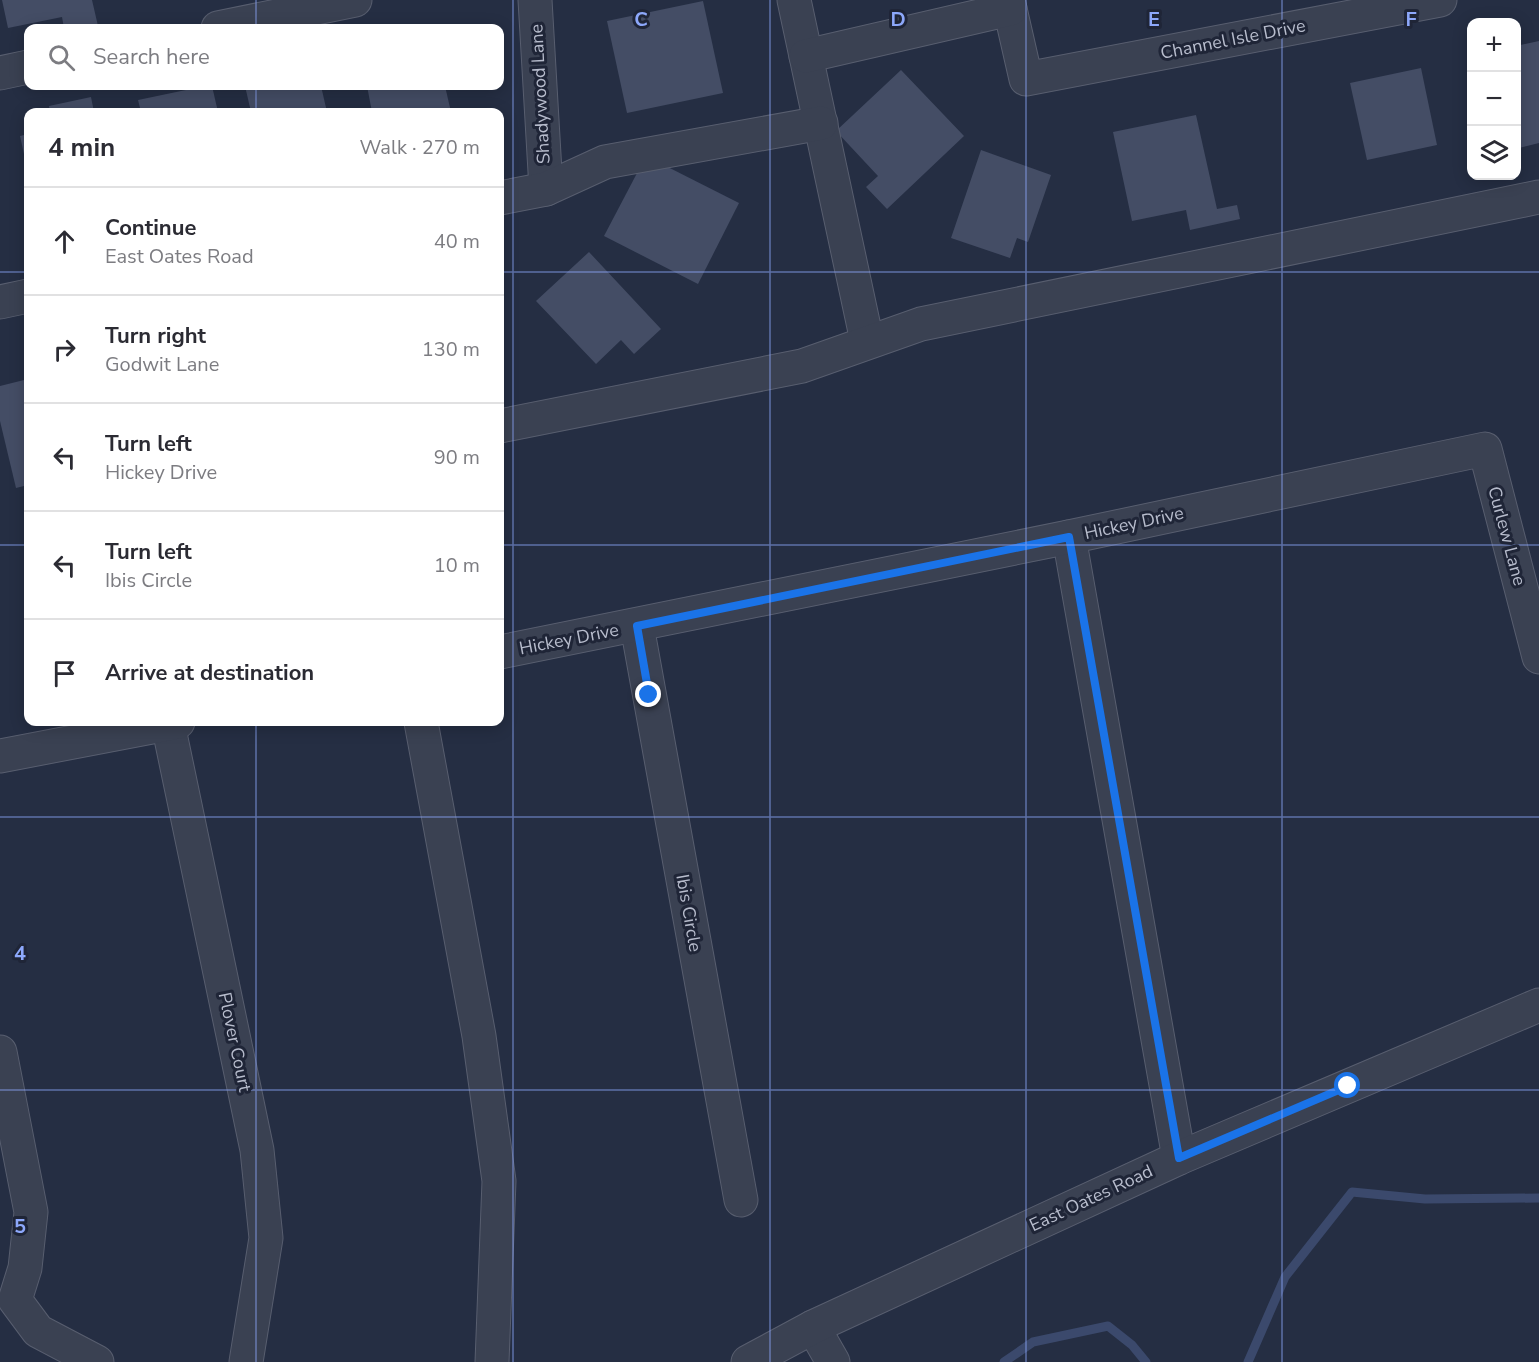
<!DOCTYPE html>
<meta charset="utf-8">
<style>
:root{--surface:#fff;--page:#f2f2f3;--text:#2b2b33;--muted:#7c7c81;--line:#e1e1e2}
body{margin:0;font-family:"Nunito Sans",sans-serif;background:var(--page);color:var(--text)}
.controls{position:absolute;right:18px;top:18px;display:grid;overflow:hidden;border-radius:12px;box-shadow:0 3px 15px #0003}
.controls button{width:54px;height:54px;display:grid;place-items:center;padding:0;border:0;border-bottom:2px solid var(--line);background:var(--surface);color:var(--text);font:30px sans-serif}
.stop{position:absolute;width:18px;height:18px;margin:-14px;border:4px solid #1a73e8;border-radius:50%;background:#fff}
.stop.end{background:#1a73e8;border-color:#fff;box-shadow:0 2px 6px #0008}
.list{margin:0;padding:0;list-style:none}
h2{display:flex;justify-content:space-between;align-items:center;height:78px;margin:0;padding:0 24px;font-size:26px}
h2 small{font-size:20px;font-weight:400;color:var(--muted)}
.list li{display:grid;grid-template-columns:39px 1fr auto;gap:18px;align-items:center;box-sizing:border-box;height:108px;padding:0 24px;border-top:2px solid var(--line)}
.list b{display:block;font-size:22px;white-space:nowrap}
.list p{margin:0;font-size:20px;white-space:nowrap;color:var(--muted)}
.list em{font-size:20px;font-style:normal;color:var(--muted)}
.icon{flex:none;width:33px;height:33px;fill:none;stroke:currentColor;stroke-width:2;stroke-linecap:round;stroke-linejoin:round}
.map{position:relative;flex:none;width:1539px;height:1362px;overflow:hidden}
.search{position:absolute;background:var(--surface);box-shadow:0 3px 15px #0003;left:24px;top:24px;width:480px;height:66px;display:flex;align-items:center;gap:15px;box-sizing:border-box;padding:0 21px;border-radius:12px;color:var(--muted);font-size:22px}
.panel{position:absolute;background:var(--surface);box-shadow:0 3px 15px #0003;left:24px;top:108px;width:480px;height:618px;border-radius:12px}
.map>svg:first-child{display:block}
</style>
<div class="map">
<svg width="1539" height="1362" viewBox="0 0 1539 1362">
<rect width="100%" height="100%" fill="#252e43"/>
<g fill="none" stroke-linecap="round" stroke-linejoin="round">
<g stroke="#3b496c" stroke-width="9">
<polyline points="1004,1362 1033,1342 1108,1326 1132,1345 1146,1362"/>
<polyline points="1248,1362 1285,1277 1352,1192 1425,1199 1539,1198"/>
</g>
</g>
<g fill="#444d65">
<polygon points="2,0 92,0 98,26 64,28 62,17 8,28"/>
<polygon points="703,1 723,93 627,113 607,21"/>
<polygon points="1539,41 1539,143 1519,148 1516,46"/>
<polygon points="1421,68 1437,145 1367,160 1350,83"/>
<polygon points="901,70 964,136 887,209 866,187 878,176 836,131"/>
<polygon points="205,86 212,86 218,112 141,112 138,100"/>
<polygon points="245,86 321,86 327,112 251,112"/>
<polygon points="367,86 445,86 451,112 372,112"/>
<polygon points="91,97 94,112 50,112 49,106"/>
<polygon points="1196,115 1217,209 1237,205 1240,219 1190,230 1186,210 1132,221 1113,132"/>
<polygon points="28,134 28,172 20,136"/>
<polygon points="981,150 1051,175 1028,242 1017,238 1010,258 951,238"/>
<polygon points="646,156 739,203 698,284 604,236"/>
<polygon points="589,252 661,329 634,354 621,340 596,364 536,301"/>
<polygon points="28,379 28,485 16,488 0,421 0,386"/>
</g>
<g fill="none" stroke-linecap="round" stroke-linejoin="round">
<g stroke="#585e6f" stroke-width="35">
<g id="minor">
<polyline points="535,0 546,189"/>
<polyline points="794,0 867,341"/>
<polyline points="1008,0 1026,79 1440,0"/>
<polyline points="218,28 355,0"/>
<polyline points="806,56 1010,9"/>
<polyline points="0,73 28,67"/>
<polyline points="500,198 546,189 605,162 821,123"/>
<polyline points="0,302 28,296"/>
<polyline points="500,426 802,366 921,324 1539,197"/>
<polyline points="1069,537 1179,1158"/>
<polyline points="637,626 741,1200"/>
<polyline points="500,652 1069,537 1485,449 1539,657"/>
<polyline points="421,722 479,1036 499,1181 492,1362"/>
<polyline points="168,724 257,1150 266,1238 246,1362"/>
<polyline points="0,756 178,722"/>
<polyline points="0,1052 31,1212 25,1268 15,1300 38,1331 97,1362"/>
<polyline points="813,1327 833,1362"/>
<polyline points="748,1362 813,1327 1179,1158 1539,1005"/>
</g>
</g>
<use href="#minor" stroke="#3a4152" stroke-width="33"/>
</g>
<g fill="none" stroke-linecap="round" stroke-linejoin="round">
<polyline stroke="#1a73e8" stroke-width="8" points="649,695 637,626 1069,537 1179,1158 1348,1086"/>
</g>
<path fill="none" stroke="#8da8fb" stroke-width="1.5" stroke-opacity="0.55" d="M 256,0 L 256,28M 513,0 L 513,1362M 770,0 L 770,1362M 1026,0 L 1026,1362M 1282,0 L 1282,1362M 256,86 L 256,112M 0,272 L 28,272M 500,272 L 1539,272M 0,545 L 28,545M 500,545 L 1539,545M 256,722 L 256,1362M 0,817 L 1539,817M 0,1090 L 1539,1090"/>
<g text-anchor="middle" stroke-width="6" stroke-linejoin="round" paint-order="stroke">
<g font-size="18" fill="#b7bccc" stroke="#1f2537">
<text transform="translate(1233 39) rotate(-11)" y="6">Channel Isle Drive</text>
<text transform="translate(540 94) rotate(-93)" y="6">Shadywood Lane</text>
<text transform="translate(1134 523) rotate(-12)" y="6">Hickey Drive</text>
<text transform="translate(1507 536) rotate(75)" y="6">Curlew Lane</text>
<text transform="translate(569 639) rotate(-11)" y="6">Hickey Drive</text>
<text transform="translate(689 913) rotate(80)" y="6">Ibis Circle</text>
<text transform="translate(235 1042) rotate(78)" y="6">Plover Court</text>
<text transform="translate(1091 1198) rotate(-25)" y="6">East Oates Road</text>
</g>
</g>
<g font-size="20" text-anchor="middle" font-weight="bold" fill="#8da8fb" stroke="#1f2537" stroke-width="6" stroke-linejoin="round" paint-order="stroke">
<text x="641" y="26">C</text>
<text x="898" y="26">D</text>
<text x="1154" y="26">E</text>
<text x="1411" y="26">F</text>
<text x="20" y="960">4</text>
<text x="20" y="1233">5</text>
</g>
</svg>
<div class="controls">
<button>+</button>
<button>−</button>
<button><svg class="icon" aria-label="layers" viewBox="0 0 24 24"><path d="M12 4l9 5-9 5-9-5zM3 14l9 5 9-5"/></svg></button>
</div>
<div class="stop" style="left:1348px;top:1086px"></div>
<div class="stop end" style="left:649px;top:695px"></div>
<div class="search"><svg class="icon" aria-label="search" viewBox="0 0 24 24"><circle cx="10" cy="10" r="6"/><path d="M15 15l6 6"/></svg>Search here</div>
<section class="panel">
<h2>4 min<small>Walk · 270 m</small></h2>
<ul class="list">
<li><svg class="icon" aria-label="ahead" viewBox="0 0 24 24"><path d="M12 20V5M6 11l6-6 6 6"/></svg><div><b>Continue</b><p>East Oates Road</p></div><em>40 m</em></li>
<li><svg class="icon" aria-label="right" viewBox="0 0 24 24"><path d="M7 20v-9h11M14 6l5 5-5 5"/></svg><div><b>Turn right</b><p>Godwit Lane</p></div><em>130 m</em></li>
<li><svg class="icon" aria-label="left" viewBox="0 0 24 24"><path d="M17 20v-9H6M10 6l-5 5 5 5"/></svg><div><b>Turn left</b><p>Hickey Drive</p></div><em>90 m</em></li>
<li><svg class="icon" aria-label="left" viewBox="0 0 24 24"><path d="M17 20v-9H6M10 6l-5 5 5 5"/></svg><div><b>Turn left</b><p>Ibis Circle</p></div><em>10 m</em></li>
<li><svg class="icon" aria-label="arrive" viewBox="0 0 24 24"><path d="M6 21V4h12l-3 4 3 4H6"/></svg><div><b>Arrive at destination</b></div></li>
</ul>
</section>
</div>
